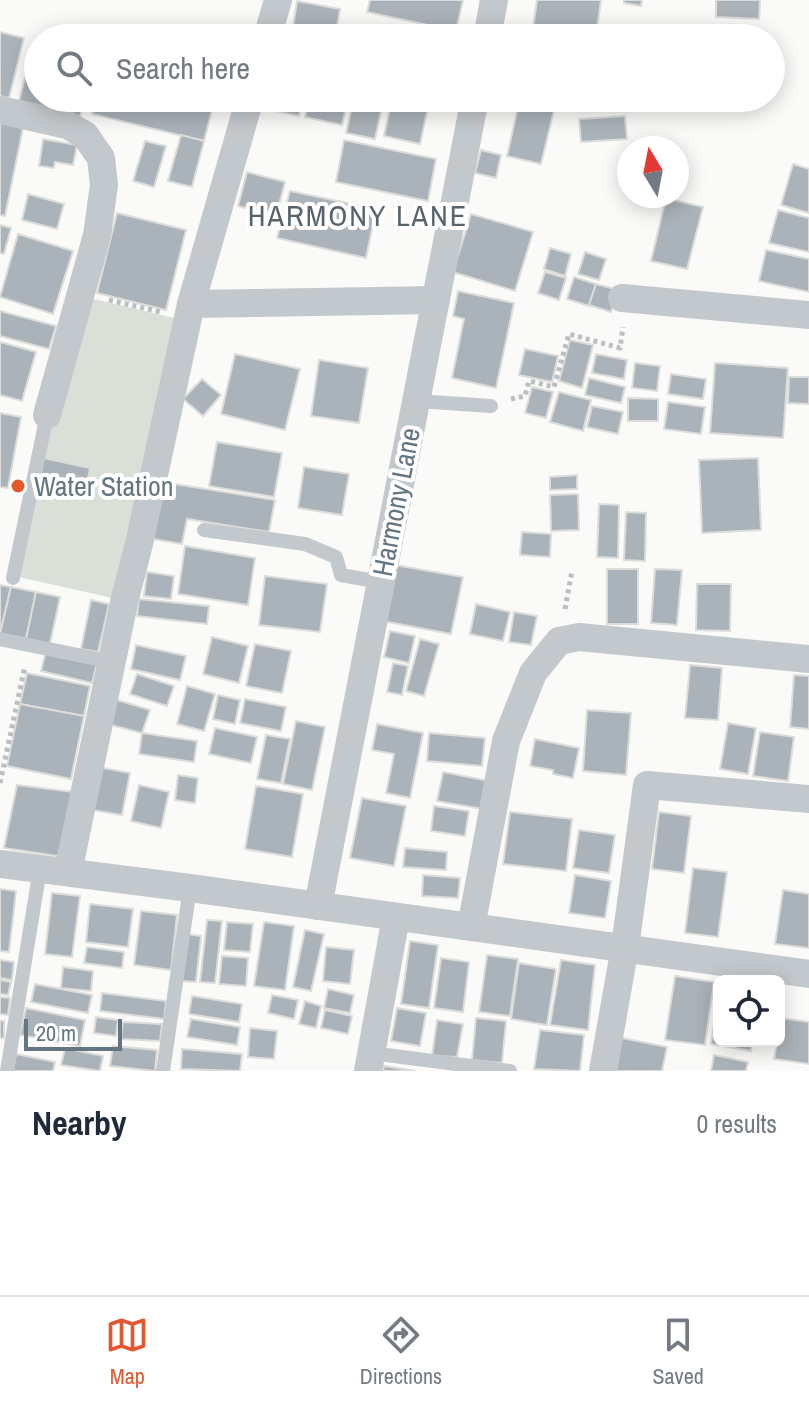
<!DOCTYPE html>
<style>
:root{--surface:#fff;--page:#f6f6f7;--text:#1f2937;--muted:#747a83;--line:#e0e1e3;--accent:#e4572e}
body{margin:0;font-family:"Archivo Narrow",sans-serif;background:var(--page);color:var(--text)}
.controls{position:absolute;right:24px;bottom:24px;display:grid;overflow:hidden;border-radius:12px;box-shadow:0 4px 20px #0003}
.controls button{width:72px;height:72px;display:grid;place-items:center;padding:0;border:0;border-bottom:2px solid var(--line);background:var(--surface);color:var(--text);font:40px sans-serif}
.compass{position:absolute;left:617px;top:136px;width:72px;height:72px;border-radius:50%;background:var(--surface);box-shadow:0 4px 20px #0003;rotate:350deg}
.scale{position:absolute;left:24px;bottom:20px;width:98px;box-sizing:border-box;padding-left:8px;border:4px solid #657683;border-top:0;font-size:22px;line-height:28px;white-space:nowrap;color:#657683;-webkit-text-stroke:6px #fff;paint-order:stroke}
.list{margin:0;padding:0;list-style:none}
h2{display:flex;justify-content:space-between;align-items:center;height:104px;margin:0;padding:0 32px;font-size:34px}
h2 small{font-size:26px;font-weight:400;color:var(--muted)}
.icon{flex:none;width:44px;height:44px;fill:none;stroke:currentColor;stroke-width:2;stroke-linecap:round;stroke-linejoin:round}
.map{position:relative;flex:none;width:809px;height:1071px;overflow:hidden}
.search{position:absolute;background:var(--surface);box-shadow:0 4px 20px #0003;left:24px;right:24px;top:24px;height:88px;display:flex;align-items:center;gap:20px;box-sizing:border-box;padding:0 28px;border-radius:44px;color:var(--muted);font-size:30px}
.sheet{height:224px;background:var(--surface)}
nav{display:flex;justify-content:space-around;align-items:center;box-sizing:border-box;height:112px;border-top:2px solid var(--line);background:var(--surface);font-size:22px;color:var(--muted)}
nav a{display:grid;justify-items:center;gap:4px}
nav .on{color:var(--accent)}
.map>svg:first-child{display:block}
</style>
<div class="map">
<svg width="809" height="1071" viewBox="0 0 809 1071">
<rect width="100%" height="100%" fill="#fafaf8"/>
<polygon fill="#dadfd7" points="90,298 178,319 117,599 10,575 48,427"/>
<g fill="#aab3b9" stroke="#dcdcda" stroke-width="2">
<polygon points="370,0 463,0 456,31 367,12"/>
<polygon points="537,0 601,0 596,36 533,28"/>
<polygon points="624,0 642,0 641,6 624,3"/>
<polygon points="716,0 760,0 759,19 716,17"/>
<polygon points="297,1 340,9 335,38 317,38 292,34"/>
<polygon points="0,32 24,38 9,98 0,96"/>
<polygon points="33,45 38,46 38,98 54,98 52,108 19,101"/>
<polygon points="60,98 85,98 80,117 57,112"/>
<polygon points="96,98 215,98 204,141 92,114"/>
<polygon points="279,98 303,98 299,116 276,111"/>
<polygon points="309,98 348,98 342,125 305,117"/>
<polygon points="354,98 384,98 375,139 346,133"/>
<polygon points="392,98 430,98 420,144 384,136"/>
<polygon points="494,98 516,98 514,107 493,102"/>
<polygon points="520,98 557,98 541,164 507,156"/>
<polygon points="625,116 627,139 581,142 579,119"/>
<polygon points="0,123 23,128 5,216 0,215"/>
<polygon points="181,135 204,141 192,187 168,181"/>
<polygon points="43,139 77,145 73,165 55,162 54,168 39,166"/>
<polygon points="344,140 436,159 428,201 336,182"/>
<polygon points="145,141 166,146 154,187 133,181"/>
<polygon points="481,150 501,155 496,178 475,173"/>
<polygon points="793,164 809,169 809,213 781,205"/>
<polygon points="247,172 285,182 276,216 238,206"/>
<polygon points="290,191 376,209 366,258 277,238"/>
<polygon points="28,194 64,204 57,229 22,220"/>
<polygon points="666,198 703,207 687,269 651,261"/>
<polygon points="778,210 809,218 809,252 769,243"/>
<polygon points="117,213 186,230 166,310 97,293"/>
<polygon points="471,214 533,232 515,291 453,272"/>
<polygon points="0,225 11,228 4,254 0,253"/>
<polygon points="18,234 73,251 53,314 0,297"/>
<polygon points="550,248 571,254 565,276 544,269"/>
<polygon points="766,250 809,259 809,292 759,281"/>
<polygon points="585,252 606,259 599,280 578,274"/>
<polygon points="545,272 566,278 559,300 538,293"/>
<polygon points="574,277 596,284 589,306 567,299"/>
<polygon points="596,284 618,290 611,312 589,305"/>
<polygon points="458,291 514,303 496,388 452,378 464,319 453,316"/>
<polygon points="0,311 56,326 49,349 0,336"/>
<polygon points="570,340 593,345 582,388 559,381"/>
<polygon points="0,342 36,352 22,401 0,395"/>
<polygon points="525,349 558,356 552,382 519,375"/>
<polygon points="235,354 300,369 285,430 221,414"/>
<polygon points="596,354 627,360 624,379 592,373"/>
<polygon points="319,360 368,368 359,423 311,416"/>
<polygon points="635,363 660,366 657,391 632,388"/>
<polygon points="715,363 788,368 783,438 710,433"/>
<polygon points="671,374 706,379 703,399 668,394"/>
<polygon points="789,377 809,377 809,404 788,403"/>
<polygon points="589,378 625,387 621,403 585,395"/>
<polygon points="202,379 221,395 203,416 183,399"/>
<polygon points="532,387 553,392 546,418 525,413"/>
<polygon points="559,392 591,400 583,431 550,422"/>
<polygon points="628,398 658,399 658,421 628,421"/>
<polygon points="668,402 705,407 701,434 664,429"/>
<polygon points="592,406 623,412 618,434 587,427"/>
<polygon points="0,413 21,417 8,488 0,487"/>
<polygon points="217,442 282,453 274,497 209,486"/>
<polygon points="44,458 90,468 85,497 38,488"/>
<polygon points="758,458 761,530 702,533 699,460"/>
<polygon points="304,467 349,474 342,515 298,508"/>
<polygon points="577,475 577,489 550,490 550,477"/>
<polygon points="162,482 275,500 269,532 187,519 182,544 153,539"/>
<polygon points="578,494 579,530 551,531 550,495"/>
<polygon points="599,504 619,505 618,558 597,557"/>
<polygon points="626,512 646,513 645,561 624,560"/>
<polygon points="522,532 551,534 550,557 520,555"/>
<polygon points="185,546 255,558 248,605 178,594"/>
<polygon points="395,565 463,577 451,634 383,621"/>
<rect x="607" y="569" width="31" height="55"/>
<polygon points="655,569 682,570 677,625 651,623"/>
<polygon points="147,572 174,576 171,599 144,596"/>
<polygon points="265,576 327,584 320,632 259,625"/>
<polygon points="697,584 731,584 730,631 696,630"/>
<polygon points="0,585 11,587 0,634"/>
<polygon points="11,587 36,592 26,639 0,634"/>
<polygon points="36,592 60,597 50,644 26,639"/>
<polygon points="139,599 209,606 207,624 137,616"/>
<polygon points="91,600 109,604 98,652 81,649"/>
<polygon points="476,604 510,612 503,641 470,634"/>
<polygon points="514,612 537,616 531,645 509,642"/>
<polygon points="390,631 415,636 409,663 384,657"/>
<polygon points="212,637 248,646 239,683 203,674"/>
<polygon points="420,639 439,644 424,696 406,691"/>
<polygon points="255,644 291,651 282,693 246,686"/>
<polygon points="136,645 186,656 180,680 131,669"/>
<polygon points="46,651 97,663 92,683 41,671"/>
<polygon points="393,663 408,666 402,695 387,692"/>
<polygon points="690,665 722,668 718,720 685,718"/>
<polygon points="27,673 90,686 84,716 20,704"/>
<polygon points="137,674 174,686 167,706 130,694"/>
<polygon points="794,675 809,676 809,729 790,727"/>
<polygon points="187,686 215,694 204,731 177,724"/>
<polygon points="218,695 240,700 235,724 213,719"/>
<polygon points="114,699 150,710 142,733 107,724"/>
<polygon points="245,699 286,707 281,731 240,723"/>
<polygon points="20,704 84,716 71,779 7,766"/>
<polygon points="587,710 631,713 626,775 583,771"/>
<polygon points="296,721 325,727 312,790 283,784"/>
<polygon points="728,723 756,728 748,774 720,769"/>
<polygon points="377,724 423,733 410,798 386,793 394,754 372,750"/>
<polygon points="215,728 257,737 251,763 209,754"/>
<polygon points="760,732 794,737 788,781 753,776"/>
<polygon points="142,733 197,741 194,762 139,754"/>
<polygon points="429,733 485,738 482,766 427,761"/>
<polygon points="266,735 290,739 281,783 257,779"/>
<polygon points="535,739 579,748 573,778 553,774 553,770 530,766"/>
<polygon points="93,766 130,773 122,815 87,809"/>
<polygon points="443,772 489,781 483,809 437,801"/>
<polygon points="178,775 198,778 195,803 175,800"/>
<polygon points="17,785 74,792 64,857 4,848"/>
<polygon points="139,785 169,792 161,828 131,821"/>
<polygon points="256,786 303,794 292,857 245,849"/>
<polygon points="362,798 406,806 394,866 350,858"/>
<polygon points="434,806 469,811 465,836 431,831"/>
<polygon points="510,812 572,819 566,871 503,864"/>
<polygon points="659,812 691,816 684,873 652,869"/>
<polygon points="579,830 615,835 609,873 573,868"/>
<polygon points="405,848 447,852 446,870 403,867"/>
<polygon points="693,868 727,872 718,937 685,933"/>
<polygon points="423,875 460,878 458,898 422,896"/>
<polygon points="575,875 611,881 605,918 569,913"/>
<polygon points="0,889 16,891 9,952 0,951"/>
<polygon points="783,890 809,894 809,948 775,944"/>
<polygon points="52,893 80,896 72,957 45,954"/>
<polygon points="90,904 133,909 128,947 86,942"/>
<polygon points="141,911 177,915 171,970 134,965"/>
<polygon points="207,920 222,921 215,983 200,982"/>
<polygon points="227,922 253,924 250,952 224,950"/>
<polygon points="264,922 294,926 285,990 254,986"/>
<polygon points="305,930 324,934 311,991 293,987"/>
<polygon points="186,934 201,936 196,982 181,981"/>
<polygon points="410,941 438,945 429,1008 401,1004"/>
<polygon points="87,947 124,952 122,968 84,963"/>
<polygon points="326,947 354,950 350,984 323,981"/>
<polygon points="487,955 518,959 510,1016 479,1012"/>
<polygon points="222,956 248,958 246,986 219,984"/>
<polygon points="441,958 469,962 463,1012 434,1008"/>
<polygon points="0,960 14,962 12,980 0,978"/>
<polygon points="561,960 595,965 588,1030 550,1025"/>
<polygon points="519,963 556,969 547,1025 511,1019"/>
<polygon points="63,967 93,971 91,991 61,988"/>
<polygon points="675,976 714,982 705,1045 665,1040"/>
<polygon points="0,980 11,982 8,995 0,994"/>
<polygon points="35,984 92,995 88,1013 31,1002"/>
<polygon points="328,989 354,995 350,1013 324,1008"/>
<polygon points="102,993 166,1001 164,1019 100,1011"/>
<polygon points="719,993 719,1041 753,1041 751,1051 711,1044"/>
<polygon points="272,995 298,1000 294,1019 268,1013"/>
<polygon points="192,996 242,1004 239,1022 189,1014"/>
<polygon points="0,997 10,998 8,1015 0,1014"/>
<polygon points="305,1001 321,1006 316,1028 299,1024"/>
<polygon points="26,1008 85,1020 80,1046 20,1035"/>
<polygon points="397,1008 426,1013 420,1046 391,1041"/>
<polygon points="325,1010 352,1016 348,1034 321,1028"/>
<polygon points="96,1017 118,1020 116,1036 94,1033"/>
<polygon points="476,1018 506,1021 502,1063 472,1060"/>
<polygon points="780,1018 809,1022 809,1064 774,1059 777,1041 779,1041"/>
<polygon points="191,1019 240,1027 237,1045 187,1037"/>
<polygon points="437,1020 463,1024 457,1057 432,1056"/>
<rect x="0" y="1021" width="4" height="17"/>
<polygon points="123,1022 162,1024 160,1041 121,1039"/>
<polygon points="250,1028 277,1031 274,1059 248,1057"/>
<polygon points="540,1030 584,1035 580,1071 534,1069"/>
<polygon points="622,1038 667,1047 662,1071 616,1071"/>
<polygon points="113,1046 157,1050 155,1071 110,1066"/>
<polygon points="65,1048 103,1056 100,1071 61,1065"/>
<polygon points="182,1049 242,1054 240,1071 181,1069"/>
<polygon points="16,1054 55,1062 53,1071 13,1071"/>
<polygon points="714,1055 748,1062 746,1071 711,1071"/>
<polygon points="384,1066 416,1071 383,1071"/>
</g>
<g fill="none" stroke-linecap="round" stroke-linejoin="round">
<g stroke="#bbbfc2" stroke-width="5" stroke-dasharray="4 4" stroke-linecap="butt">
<polyline points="109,300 161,312"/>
<polyline points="511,399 525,396 529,381 554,387 569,334 620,348 623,327"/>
<polyline points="565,609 572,571"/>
<polyline points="0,783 25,666"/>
</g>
<g stroke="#c3c8cc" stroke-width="14">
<polyline points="417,401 491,406"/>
<polyline points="204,530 305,544 336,557 341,575 380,582"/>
<polyline points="13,578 47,415"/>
<polyline points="0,639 112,662"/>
<polyline points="371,1053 510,1071"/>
<polyline points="7,1071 40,869"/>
<polyline points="163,1071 190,888"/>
</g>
<g stroke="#c3c8cc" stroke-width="28">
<polyline points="267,38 278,0"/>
<polyline points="487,38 494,0"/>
<polyline points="0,110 67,125 85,135 101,158 104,185 97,235 47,415"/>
<polyline points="622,298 809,315"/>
<polyline points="191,304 436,300"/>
<polyline points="0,864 190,888 809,974"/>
<polyline points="68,872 125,598 139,544 191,304 250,98"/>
<polyline points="318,906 475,98"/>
<polyline points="471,927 506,741 533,673 559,641 579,637 809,659"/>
<polyline points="368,1071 396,917"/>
<polyline points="603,1071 625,947 647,785 809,799"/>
</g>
</g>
<circle fill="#e4572e" stroke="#fff" stroke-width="3" cx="18" cy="486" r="8"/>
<g text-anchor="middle" stroke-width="8" stroke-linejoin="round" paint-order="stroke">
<g font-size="28" fill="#657683" stroke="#fff" text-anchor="start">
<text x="34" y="496">Water Station</text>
</g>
<g font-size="28" fill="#657683" stroke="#fff">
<text transform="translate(396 502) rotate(-79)" y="10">Harmony Lane</text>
</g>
<g font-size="30" letter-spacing="2" fill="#57646e" stroke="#fff">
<text x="358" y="226">HARMONY LANE</text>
</g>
</g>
</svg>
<div class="controls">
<button><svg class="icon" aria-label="locate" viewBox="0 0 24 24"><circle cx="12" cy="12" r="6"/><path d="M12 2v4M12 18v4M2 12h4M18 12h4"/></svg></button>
</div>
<svg class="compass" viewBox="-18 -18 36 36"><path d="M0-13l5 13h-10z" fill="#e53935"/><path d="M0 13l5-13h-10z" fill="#747a83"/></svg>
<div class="scale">20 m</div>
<div class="search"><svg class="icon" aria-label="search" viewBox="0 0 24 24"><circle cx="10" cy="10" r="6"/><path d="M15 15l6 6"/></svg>Search here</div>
</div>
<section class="sheet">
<h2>Nearby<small>0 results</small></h2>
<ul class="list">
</ul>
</section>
<nav>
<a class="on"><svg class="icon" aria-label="map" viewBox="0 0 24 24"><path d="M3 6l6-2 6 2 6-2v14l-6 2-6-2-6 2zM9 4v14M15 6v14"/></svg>Map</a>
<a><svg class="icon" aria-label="directions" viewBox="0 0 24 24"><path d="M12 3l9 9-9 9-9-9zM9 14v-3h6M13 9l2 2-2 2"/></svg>Directions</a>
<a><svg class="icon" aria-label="saved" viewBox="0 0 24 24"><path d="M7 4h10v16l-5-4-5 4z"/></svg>Saved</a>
</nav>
